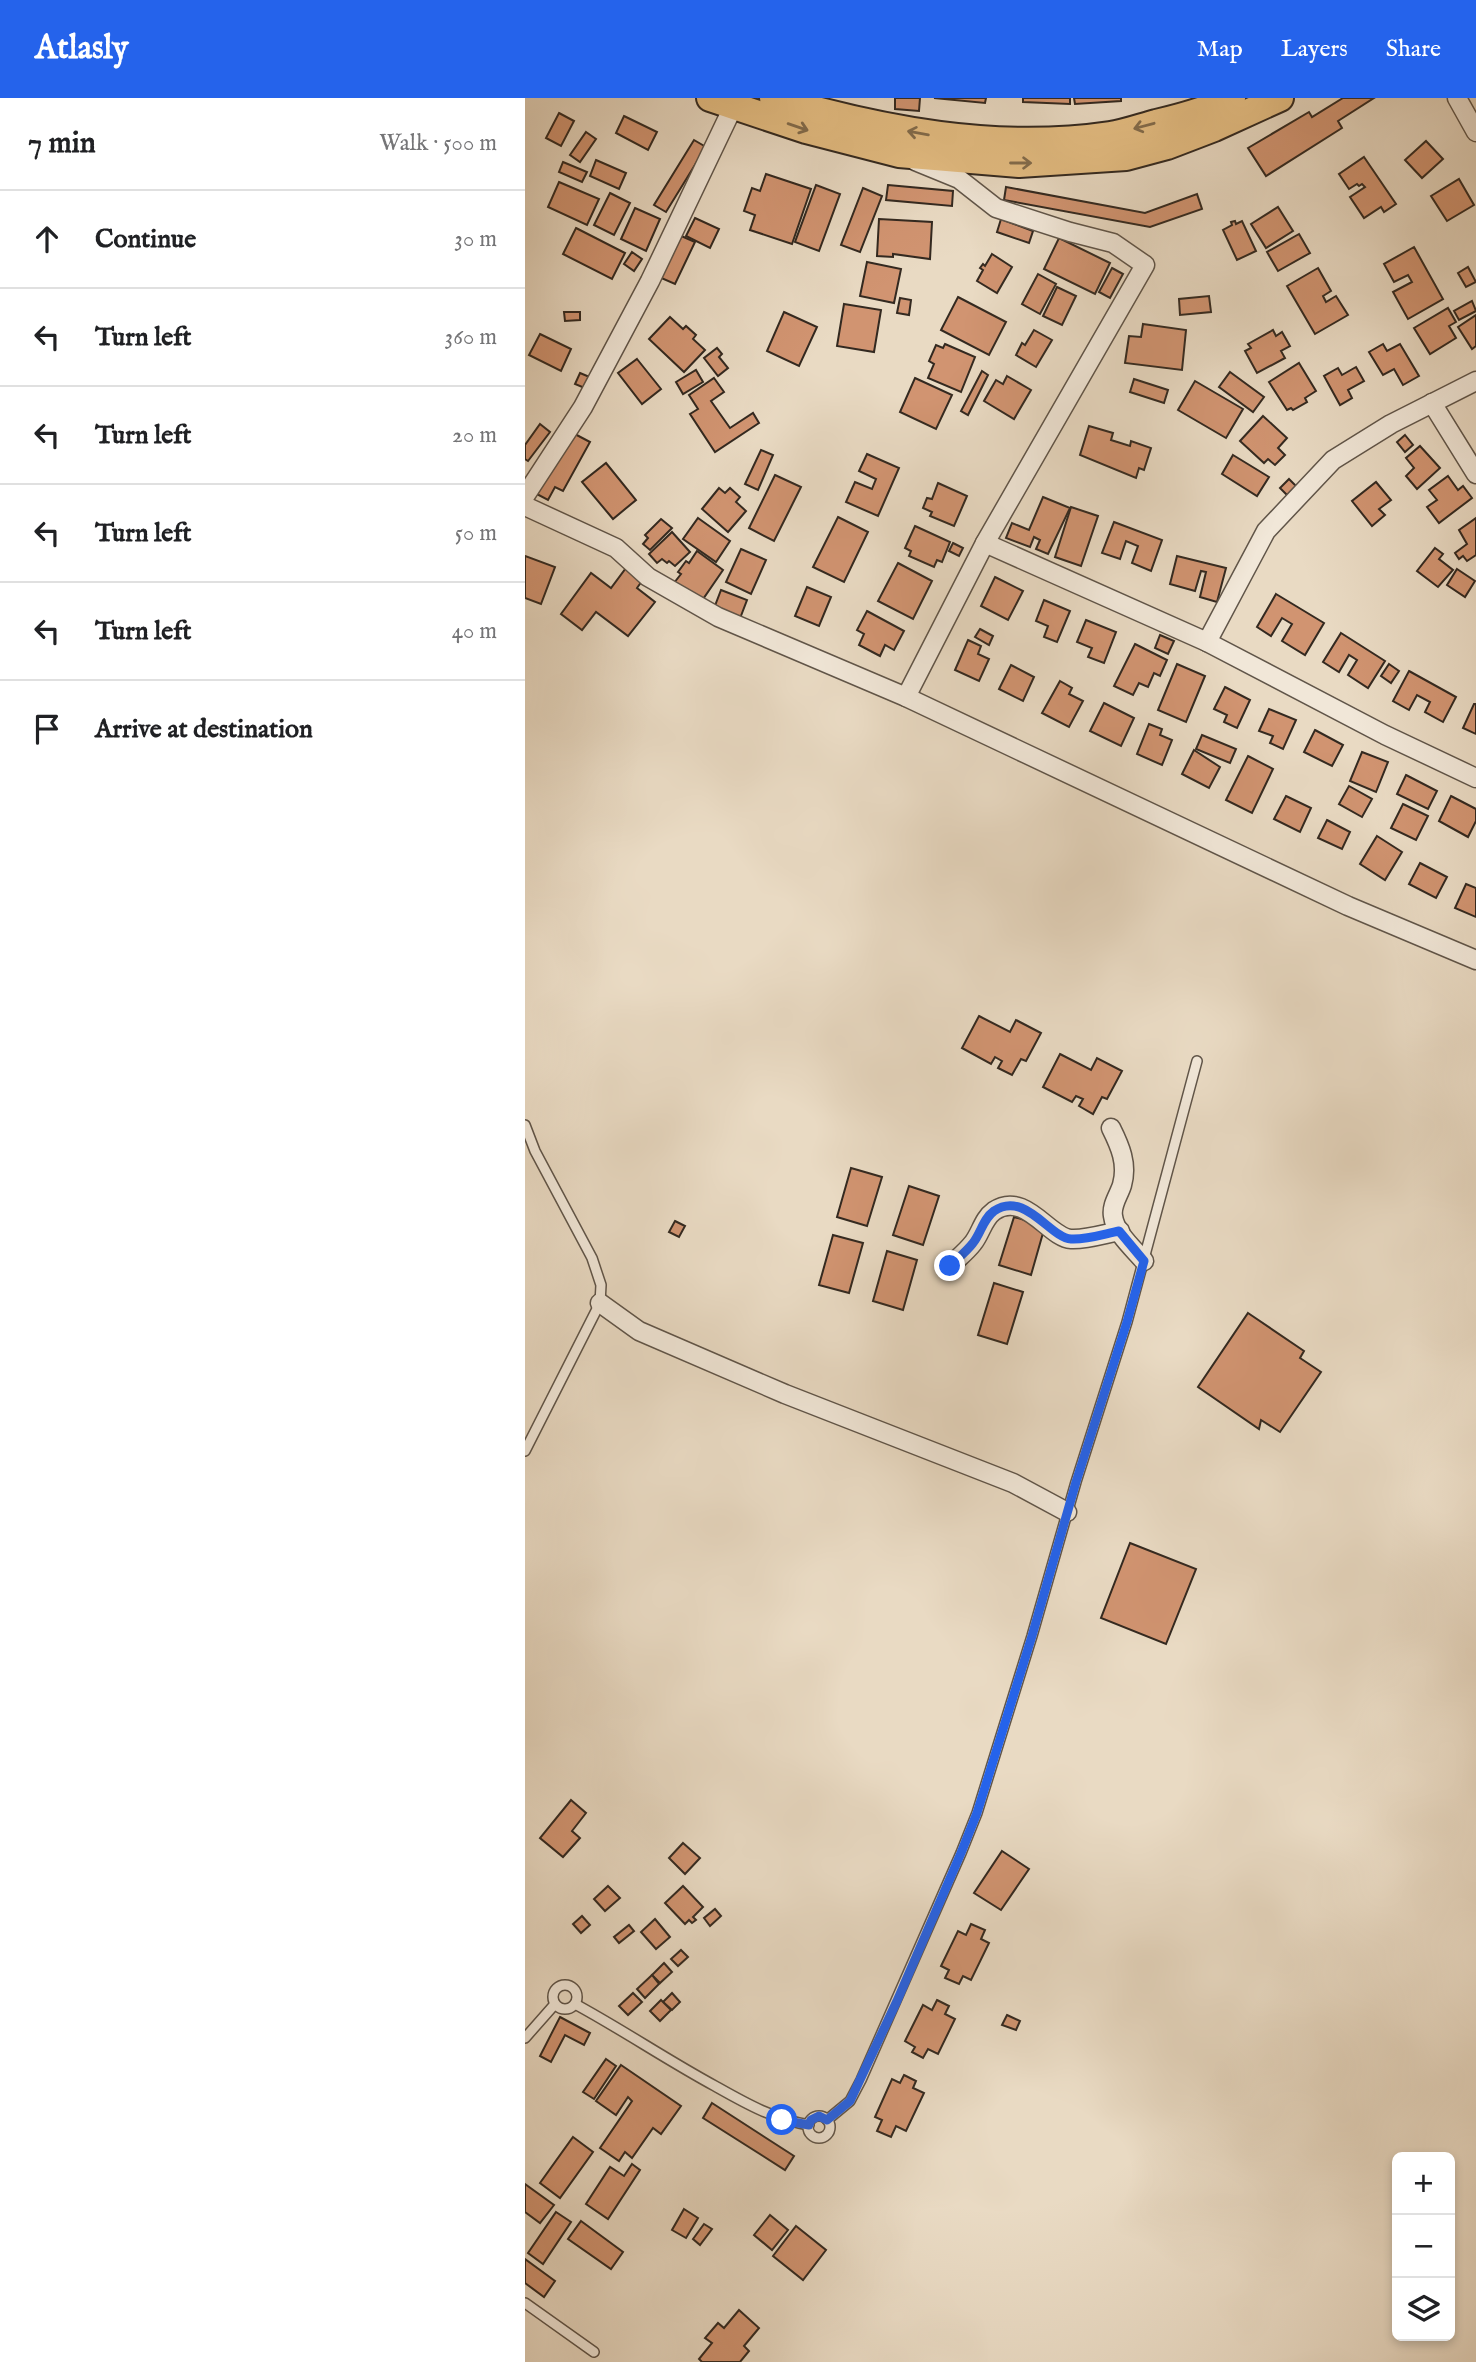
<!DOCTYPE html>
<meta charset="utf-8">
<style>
:root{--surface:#fff;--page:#f2f2f2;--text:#202124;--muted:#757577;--line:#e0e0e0;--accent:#2563eb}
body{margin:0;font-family:"IM FELL English",serif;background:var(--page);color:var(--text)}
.controls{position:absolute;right:21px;bottom:21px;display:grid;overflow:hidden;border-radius:10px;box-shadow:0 4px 10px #0003}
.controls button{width:63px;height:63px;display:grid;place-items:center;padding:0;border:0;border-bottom:2px solid var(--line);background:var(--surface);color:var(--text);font:35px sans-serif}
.stop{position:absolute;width:21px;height:21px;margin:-16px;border:5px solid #2563eb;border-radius:50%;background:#fff}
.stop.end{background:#2563eb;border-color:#fff;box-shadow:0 2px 7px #0008}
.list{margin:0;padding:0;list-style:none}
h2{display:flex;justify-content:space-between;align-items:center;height:91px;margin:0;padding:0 28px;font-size:30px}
h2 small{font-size:23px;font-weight:400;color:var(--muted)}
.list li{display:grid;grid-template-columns:46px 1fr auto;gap:21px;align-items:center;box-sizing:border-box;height:98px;padding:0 28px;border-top:2px solid var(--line)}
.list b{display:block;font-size:26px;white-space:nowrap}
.list em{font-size:23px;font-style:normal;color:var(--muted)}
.icon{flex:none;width:38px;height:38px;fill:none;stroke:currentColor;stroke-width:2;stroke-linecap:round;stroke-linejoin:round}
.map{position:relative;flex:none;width:951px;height:2264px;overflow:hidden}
header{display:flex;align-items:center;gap:42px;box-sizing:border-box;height:98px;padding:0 35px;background:var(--accent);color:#fff}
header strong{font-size:33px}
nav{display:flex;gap:38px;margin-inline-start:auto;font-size:24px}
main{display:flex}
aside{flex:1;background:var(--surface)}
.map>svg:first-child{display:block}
</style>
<header>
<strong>Atlasly</strong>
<nav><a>Map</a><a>Layers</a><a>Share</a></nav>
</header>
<main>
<aside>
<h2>7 min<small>Walk · 500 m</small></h2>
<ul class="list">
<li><svg class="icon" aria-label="ahead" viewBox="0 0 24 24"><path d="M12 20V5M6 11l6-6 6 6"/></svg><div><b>Continue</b></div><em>30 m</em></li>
<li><svg class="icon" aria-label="left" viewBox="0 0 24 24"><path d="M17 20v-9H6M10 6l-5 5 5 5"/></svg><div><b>Turn left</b></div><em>360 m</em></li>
<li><svg class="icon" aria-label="left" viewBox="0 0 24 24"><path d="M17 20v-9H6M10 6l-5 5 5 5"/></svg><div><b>Turn left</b></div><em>20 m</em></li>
<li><svg class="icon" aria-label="left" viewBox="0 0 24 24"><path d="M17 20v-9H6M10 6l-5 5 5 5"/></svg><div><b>Turn left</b></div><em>50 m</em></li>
<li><svg class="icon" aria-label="left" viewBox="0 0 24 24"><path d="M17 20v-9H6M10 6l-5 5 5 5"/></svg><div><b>Turn left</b></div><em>40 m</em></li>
<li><svg class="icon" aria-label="arrive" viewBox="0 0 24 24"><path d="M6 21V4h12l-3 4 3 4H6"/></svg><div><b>Arrive at destination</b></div></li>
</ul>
</aside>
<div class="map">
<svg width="951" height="2264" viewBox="0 0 951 2264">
<rect width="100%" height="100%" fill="#e9dac3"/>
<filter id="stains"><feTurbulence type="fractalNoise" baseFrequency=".00286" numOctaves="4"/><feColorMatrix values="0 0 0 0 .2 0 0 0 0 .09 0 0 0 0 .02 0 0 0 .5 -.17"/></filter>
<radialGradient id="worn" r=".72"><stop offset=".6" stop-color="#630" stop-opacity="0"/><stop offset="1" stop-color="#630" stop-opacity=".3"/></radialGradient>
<g fill="#d19471" stroke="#332920" stroke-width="2">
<polygon points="370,0 395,0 394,13 370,11"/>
<polygon points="409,0 461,0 460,5"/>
<polygon points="498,0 545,0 545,6 498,4"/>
<polygon points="549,0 596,0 596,3 550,6"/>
<polygon points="818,0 849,0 813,23 817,30 741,78 723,50 784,14 787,19"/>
<polygon points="34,15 49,23 36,48 21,40"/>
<polygon points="99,18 132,34 123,52 91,35"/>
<polygon points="61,34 71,41 55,64 45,57"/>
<polygon points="169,42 181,49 141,114 129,107"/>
<polygon points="901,43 918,61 897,80 880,62"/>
<polygon points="839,59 871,106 859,114 856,109 839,120 825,99 840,89 837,86 834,88 832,86 824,91 814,76"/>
<polygon points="71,62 101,75 94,91 65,78"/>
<polygon points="38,64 62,74 57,84 34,74"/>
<polygon points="241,76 286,91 267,146 225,132 230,117 219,113 227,90 235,93"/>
<polygon points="934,81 949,107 922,123 906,98"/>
<polygon points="34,84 74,101 62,127 23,109"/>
<polygon points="291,87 315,96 294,153 270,144"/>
<polygon points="363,87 428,93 427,108 361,102"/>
<polygon points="481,89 620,115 672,96 677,111 625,129 479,102"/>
<polygon points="338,90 357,98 335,154 316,147"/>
<polygon points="85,95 105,105 89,137 69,127"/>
<polygon points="753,109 768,133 741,150 726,126"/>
<polygon points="110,110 135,121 121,153 96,141"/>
<polygon points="170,120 194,131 185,150 161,138"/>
<polygon points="354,121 407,124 405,161 368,156 368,159 352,158"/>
<polygon points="476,121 508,133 504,145 472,134"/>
<polygon points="710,123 711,126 717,123 731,153 712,162 698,132 707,127 706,124"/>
<polygon points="51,130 100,155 87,181 38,156"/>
<polygon points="774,136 785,155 753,173 742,154"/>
<polygon points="154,137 170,144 150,186 134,179"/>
<polygon points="534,140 585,165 570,196 519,171"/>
<polygon points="889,149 918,201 883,221 868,194 887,184 883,177 869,184 859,166"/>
<polygon points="107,154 117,161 109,173 99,166"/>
<polygon points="467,156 487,169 472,195 452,183 458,172 455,170 458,166 460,168"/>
<polygon points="342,164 376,171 369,205 335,198"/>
<polygon points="943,169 951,184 941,189 933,175"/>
<polygon points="587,170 598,176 585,200 574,194"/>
<polygon points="793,170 806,193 798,198 801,204 811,198 823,217 790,236 762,188"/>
<polygon points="513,176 531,186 515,216 497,206"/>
<polygon points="532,189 551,198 537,227 518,218"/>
<polygon points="684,198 686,214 655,217 654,201"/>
<polygon points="433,199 481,224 464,257 416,232"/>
<polygon points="375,200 386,202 384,217 372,215"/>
<polygon points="947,203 951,213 934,222 929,213"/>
<polygon points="319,206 356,212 349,254 312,248"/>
<polygon points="923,210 931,224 924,228 931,240 905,256 889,230"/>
<polygon points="39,214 55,214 55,222 40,223"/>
<polygon points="259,214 292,229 274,268 242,253"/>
<polygon points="951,217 951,248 947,251 933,229"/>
<polygon points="145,219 158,231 161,228 171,237 168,241 180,252 159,274 124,241"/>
<polygon points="618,226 661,232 657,272 600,265 604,238 616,239"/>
<polygon points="509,232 527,242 511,269 491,257 497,245 500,247"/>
<polygon points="748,232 751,238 757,234 765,248 756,253 760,260 732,275 720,253 726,250 723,246"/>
<polygon points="15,236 46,251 36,273 4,257"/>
<polygon points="420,246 450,259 436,294 403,280 409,266 404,263 411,247 418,250"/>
<polygon points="858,246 862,253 875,246 894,278 878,287 869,271 858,277 844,254"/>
<polygon points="192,250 197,256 194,259 203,270 193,278 179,260"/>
<polygon points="112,261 136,291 117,306 93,275"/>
<polygon points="774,265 791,293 780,300 782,304 768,312 766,310 762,312 744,284"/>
<polygon points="831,269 839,283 823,292 827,300 815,307 799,278 813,270 817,277"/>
<polygon points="171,272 178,284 158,296 151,284"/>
<polygon points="457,273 463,277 443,317 436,313"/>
<polygon points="705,274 739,299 728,314 694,289"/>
<polygon points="55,275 67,280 62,291 50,286"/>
<polygon points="482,278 506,292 489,321 459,303 471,282 478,286"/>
<polygon points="189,280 199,294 186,303 205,330 228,315 234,325 190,354 165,316 173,311 164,297"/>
<polygon points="390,280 427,297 411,331 375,314"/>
<polygon points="609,281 643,292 639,305 605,294"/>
<polygon points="670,283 718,311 701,340 653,312"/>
<polygon points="738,318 762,340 753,350 760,357 750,367 743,361 739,365 715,343"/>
<polygon points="15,326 25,334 3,363 0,361 0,347"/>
<polygon points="564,328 588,335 586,342 605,348 606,343 626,350 619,372 614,370 611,380 555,357"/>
<polygon points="46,334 65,344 38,393 30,389 23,402 8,394"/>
<polygon points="880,337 888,347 880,354 872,344"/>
<polygon points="895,348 915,370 892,391 881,378 889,370 881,360"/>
<polygon points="236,352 248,357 233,392 220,386"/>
<polygon points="342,356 374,370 353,418 321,404 330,384 347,391 351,381 334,373"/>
<polygon points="708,357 744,379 732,398 697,376"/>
<polygon points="81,365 111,402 88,421 57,384"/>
<polygon points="250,377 276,389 249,443 224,430"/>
<polygon points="923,378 933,392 938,388 947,400 914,425 902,409 912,402 904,392"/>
<polygon points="764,381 771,388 762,397 755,390"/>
<polygon points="851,384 866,402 854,411 860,417 847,428 827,403"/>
<polygon points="413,385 442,398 429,428 405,418 407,414 398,410 402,400 407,401"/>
<polygon points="194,390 200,395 205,390 215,399 211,404 221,413 203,434 177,411"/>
<polygon points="518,399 545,410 523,456 511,451 515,442 509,439 505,449 481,440 487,425 504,432"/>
<polygon points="546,409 573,418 556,468 530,459"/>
<polygon points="313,419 343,434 319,484 288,469"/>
<polygon points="173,420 205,443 191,464 158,441"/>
<polygon points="951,420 951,457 942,463 938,458 934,461 930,455 942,446 934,432"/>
<polygon points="136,421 147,430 125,452 118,446 123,440 120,437"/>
<polygon points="589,424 637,442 626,473 607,465 613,448 601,443 595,461 577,455"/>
<polygon points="390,428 425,444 417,464 412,462 409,469 384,458 386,453 380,450"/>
<polygon points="147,434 165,454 150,468 144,463 142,465 137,461 132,465 124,456"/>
<polygon points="428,445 438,450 434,458 424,453"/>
<polygon points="910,450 918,456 914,461 928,472 913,489 892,473"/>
<polygon points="216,451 241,462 226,496 201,484"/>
<polygon points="172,453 198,472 176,504 149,485 156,476 153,474 161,463 164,465"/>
<polygon points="0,458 30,469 16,506 0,500"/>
<polygon points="652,458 701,470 692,504 675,499 681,474 676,473 670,493 645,486"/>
<polygon points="373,465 407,483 388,521 353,503"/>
<polygon points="101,470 117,483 112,490 130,504 103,538 71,514 57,532 36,516 66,475 86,490"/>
<polygon points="932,471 950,483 940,499 922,487"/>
<polygon points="470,479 498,493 483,522 456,508"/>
<polygon points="282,489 306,499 294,528 270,518"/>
<polygon points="196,492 222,502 214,523 188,513"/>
<polygon points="751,496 799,525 780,557 757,543 767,526 757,520 746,538 732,529"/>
<polygon points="519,502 545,513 532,544 519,539 523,528 511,523"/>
<polygon points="342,513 379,533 369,552 360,547 355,558 334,547 339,536 332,532"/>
<polygon points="561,522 591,534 579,565 563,559 567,550 552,544"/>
<polygon points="455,531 468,538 464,547 450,539"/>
<polygon points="816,535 860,563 843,590 823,577 832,562 824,557 814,574 798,564"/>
<polygon points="635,537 649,543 643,556 630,550"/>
<polygon points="443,542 456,548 453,556 464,561 454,583 430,572"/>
<polygon points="610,546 642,562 635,578 629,575 623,589 614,585 608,597 589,588"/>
<polygon points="652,566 680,578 661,624 633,612"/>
<polygon points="864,566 874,573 866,585 856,578"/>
<polygon points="486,567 509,579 498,603 474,591"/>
<polygon points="884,573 931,599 918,624 900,614 905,604 892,597 884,612 868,603"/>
<polygon points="535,583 547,590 544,596 558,603 544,629 517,615"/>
<polygon points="700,589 725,602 712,630 699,624 702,617 689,611"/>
<polygon points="579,605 609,620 596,648 565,633"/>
<polygon points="949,606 951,606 951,636 938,630"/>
<polygon points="744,611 771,622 758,651 745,645 748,638 734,633"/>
<polygon points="624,626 637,631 635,637 647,642 637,667 612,656"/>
<polygon points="790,632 818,647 807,668 779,654"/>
<polygon points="677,637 711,651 705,665 671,651"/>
<polygon points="669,652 695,669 684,690 657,676"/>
<polygon points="837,654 863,664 851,694 825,683"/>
<polygon points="723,658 748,671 727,715 701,702"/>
<polygon points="881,677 912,693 903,711 872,696"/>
<polygon points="824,688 847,701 837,719 814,706"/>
<polygon points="761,698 786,710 775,734 749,721"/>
<polygon points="926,698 951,711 951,723 943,739 914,723"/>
<polygon points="878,706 903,718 891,742 866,730"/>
<polygon points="802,722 825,734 817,751 793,740"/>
<polygon points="852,738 877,754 860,782 835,766"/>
<polygon points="895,765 922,779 911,800 884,786"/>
<polygon points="941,786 951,790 951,819 930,810"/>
<polygon points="454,918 485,934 491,922 516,935 501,963 496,961 487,977 473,970 477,963 470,959 466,966 437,950"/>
<polygon points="535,956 566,972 572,960 597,973 582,1001 577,999 568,1016 554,1008 558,1001 551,998 547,1004 518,989"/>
<polygon points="326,1070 357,1079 342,1128 312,1119"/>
<polygon points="384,1088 414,1098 398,1147 368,1137"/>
<polygon points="489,1119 520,1128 506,1177 474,1167"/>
<polygon points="150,1123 160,1128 154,1139 144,1134"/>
<polygon points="308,1137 338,1145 324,1195 294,1187"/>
<polygon points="362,1153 392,1162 378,1212 348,1203"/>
<polygon points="469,1185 498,1194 482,1246 453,1237"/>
<polygon points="723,1215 779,1253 775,1260 796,1274 755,1334 736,1322 734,1331 673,1289"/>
<polygon points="605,1445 671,1471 641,1546 576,1520"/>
<polygon points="46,1702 61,1715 47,1733 55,1740 38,1759 15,1740"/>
<polygon points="158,1745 175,1760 160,1776 144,1760"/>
<polygon points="477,1753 504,1771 476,1812 449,1795"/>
<polygon points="83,1788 95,1800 80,1813 69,1801"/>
<polygon points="158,1788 178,1809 168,1819 171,1822 167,1825 164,1822 160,1826 140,1805"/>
<polygon points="190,1811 196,1818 185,1828 179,1820"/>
<polygon points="57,1818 65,1827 56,1835 48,1826"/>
<polygon points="130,1821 145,1839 131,1851 116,1834"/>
<polygon points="446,1826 460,1832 456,1841 464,1845 446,1882 438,1878 434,1886 420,1880 424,1872 416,1868 433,1833 441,1837"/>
<polygon points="104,1827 109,1833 94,1845 89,1839"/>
<polygon points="156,1852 163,1859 153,1868 146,1861"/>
<polygon points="139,1865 147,1874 135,1885 127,1877"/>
<polygon points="127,1877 134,1886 120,1900 112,1891"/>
<polygon points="108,1895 117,1904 103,1917 94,1908"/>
<polygon points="147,1895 155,1904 147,1912 138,1904"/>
<polygon points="136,1902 146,1912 135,1923 125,1913"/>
<polygon points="412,1902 424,1908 420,1916 430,1921 413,1956 403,1951 398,1960 387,1954 390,1949 380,1943 398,1907 407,1912"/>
<polygon points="482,1917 495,1923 491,1932 477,1927"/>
<polygon points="35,1919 65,1935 59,1947 40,1937 26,1964 15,1958"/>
<polygon points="81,1961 91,1968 69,2001 58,1994"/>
<polygon points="96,1967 156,2008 136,2036 128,2030 107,2060 100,2054 94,2063 75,2050 107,2003 103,1999 91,2017 71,2003"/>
<polygon points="379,1977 391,1983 388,1990 399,1995 381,2033 371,2028 366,2039 352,2033 357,2022 350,2019 367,1981 375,1985"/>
<polygon points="187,2005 269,2058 260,2072 178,2020"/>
<polygon points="48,2039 68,2054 35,2100 15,2085"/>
<polygon points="107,2066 115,2072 83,2121 61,2106 85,2069 99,2078"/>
<polygon points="0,2086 29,2107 15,2125 0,2114"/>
<polygon points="159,2111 173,2120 161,2140 147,2132"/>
<polygon points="31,2114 46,2124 18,2166 3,2155"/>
<polygon points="245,2117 263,2132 247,2152 229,2137"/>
<polygon points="56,2123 98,2154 86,2171 43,2141"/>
<polygon points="179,2126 187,2131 175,2147 168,2141"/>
<polygon points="271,2128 301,2152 278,2182 248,2158"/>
<polygon points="0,2161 30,2183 19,2199 0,2185"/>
<polygon points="214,2212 234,2230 219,2248 224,2253 215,2264 177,2264 174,2261 187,2245 180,2240 193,2225 199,2230"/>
</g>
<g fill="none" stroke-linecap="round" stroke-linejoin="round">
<g stroke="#605549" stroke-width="12">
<g id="service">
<polyline points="0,1027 10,1053 67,1160 76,1187 75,1205 0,1353"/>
<circle cx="40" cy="1899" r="12"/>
<path d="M 50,1906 C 98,1932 142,1962 190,1988 C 222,2006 246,2020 284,2027"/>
<polyline points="0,1940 30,1906"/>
<circle cx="294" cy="2029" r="11"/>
<polyline points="302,2022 325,2003 336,1982 436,1755 452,1715 507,1538 551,1384 602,1224 672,963"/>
<polyline points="0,2205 69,2254"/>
</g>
</g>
<g stroke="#605549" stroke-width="21">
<g id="minor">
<polyline points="932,0 951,34"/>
<polyline points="390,63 434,81 471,110 545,134 588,145 620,167 460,445"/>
<polyline points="907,305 951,376"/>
<polyline points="0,398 58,309 125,183 209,7"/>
<polyline points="0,408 91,450 123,479 193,519 381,599 823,808 951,862"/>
<polyline points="682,544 741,433 808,362 866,326 951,283"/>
<polyline points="381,599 460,445 682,544 860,637 951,680"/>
<path d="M 586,1030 C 595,1048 603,1066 597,1087 C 594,1097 586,1107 588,1118 C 590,1135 609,1151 619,1163"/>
<path d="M 425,1168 C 432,1161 442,1153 448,1145 C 456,1135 458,1121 469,1113 C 500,1092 524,1140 546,1141 C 561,1142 579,1136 595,1133"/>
<polyline points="75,1205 114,1233 260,1296 488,1385 542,1414"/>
</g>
</g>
<g stroke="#332920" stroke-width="30">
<g id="primary">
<polyline points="185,0 281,32 374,56 494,66 601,59 642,48 689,30 755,0"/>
<path d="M 248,0 C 357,32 471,54 585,37 C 600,35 616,29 631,25 C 657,19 683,12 707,0"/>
</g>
</g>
<use href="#service" stroke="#f1e7d8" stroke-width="9"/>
<use href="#minor" stroke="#f1e7d8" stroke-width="18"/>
<use href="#primary" stroke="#e4bd82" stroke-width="26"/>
</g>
<defs><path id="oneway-shaft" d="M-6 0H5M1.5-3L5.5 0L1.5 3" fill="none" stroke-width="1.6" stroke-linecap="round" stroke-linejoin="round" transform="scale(1.75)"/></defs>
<g stroke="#836c4c">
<use href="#oneway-shaft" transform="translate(619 28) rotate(165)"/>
<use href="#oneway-shaft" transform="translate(273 29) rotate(19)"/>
<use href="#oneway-shaft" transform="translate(393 35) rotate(-170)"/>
<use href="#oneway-shaft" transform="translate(496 65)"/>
</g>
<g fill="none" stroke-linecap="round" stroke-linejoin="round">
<path stroke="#2563eb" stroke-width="9" d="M 257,2022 L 284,2027 L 286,2022 L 294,2018 L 302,2022 L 325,2003 L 372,1903 L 436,1755 L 452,1715 L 507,1538 L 551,1384 L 602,1224 L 619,1163 L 594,1133 C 579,1136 561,1142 546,1141 C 525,1140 500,1092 469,1113 C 458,1121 456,1135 448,1145 C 442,1153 432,1161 425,1168"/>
</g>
<rect width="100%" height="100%" filter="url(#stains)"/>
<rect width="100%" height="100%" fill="url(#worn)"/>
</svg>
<div class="controls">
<button>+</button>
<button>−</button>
<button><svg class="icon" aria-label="layers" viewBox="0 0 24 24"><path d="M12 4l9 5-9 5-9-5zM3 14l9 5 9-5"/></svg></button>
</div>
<div class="stop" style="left:257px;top:2022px"></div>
<div class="stop end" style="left:425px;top:1168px"></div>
</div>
</main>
